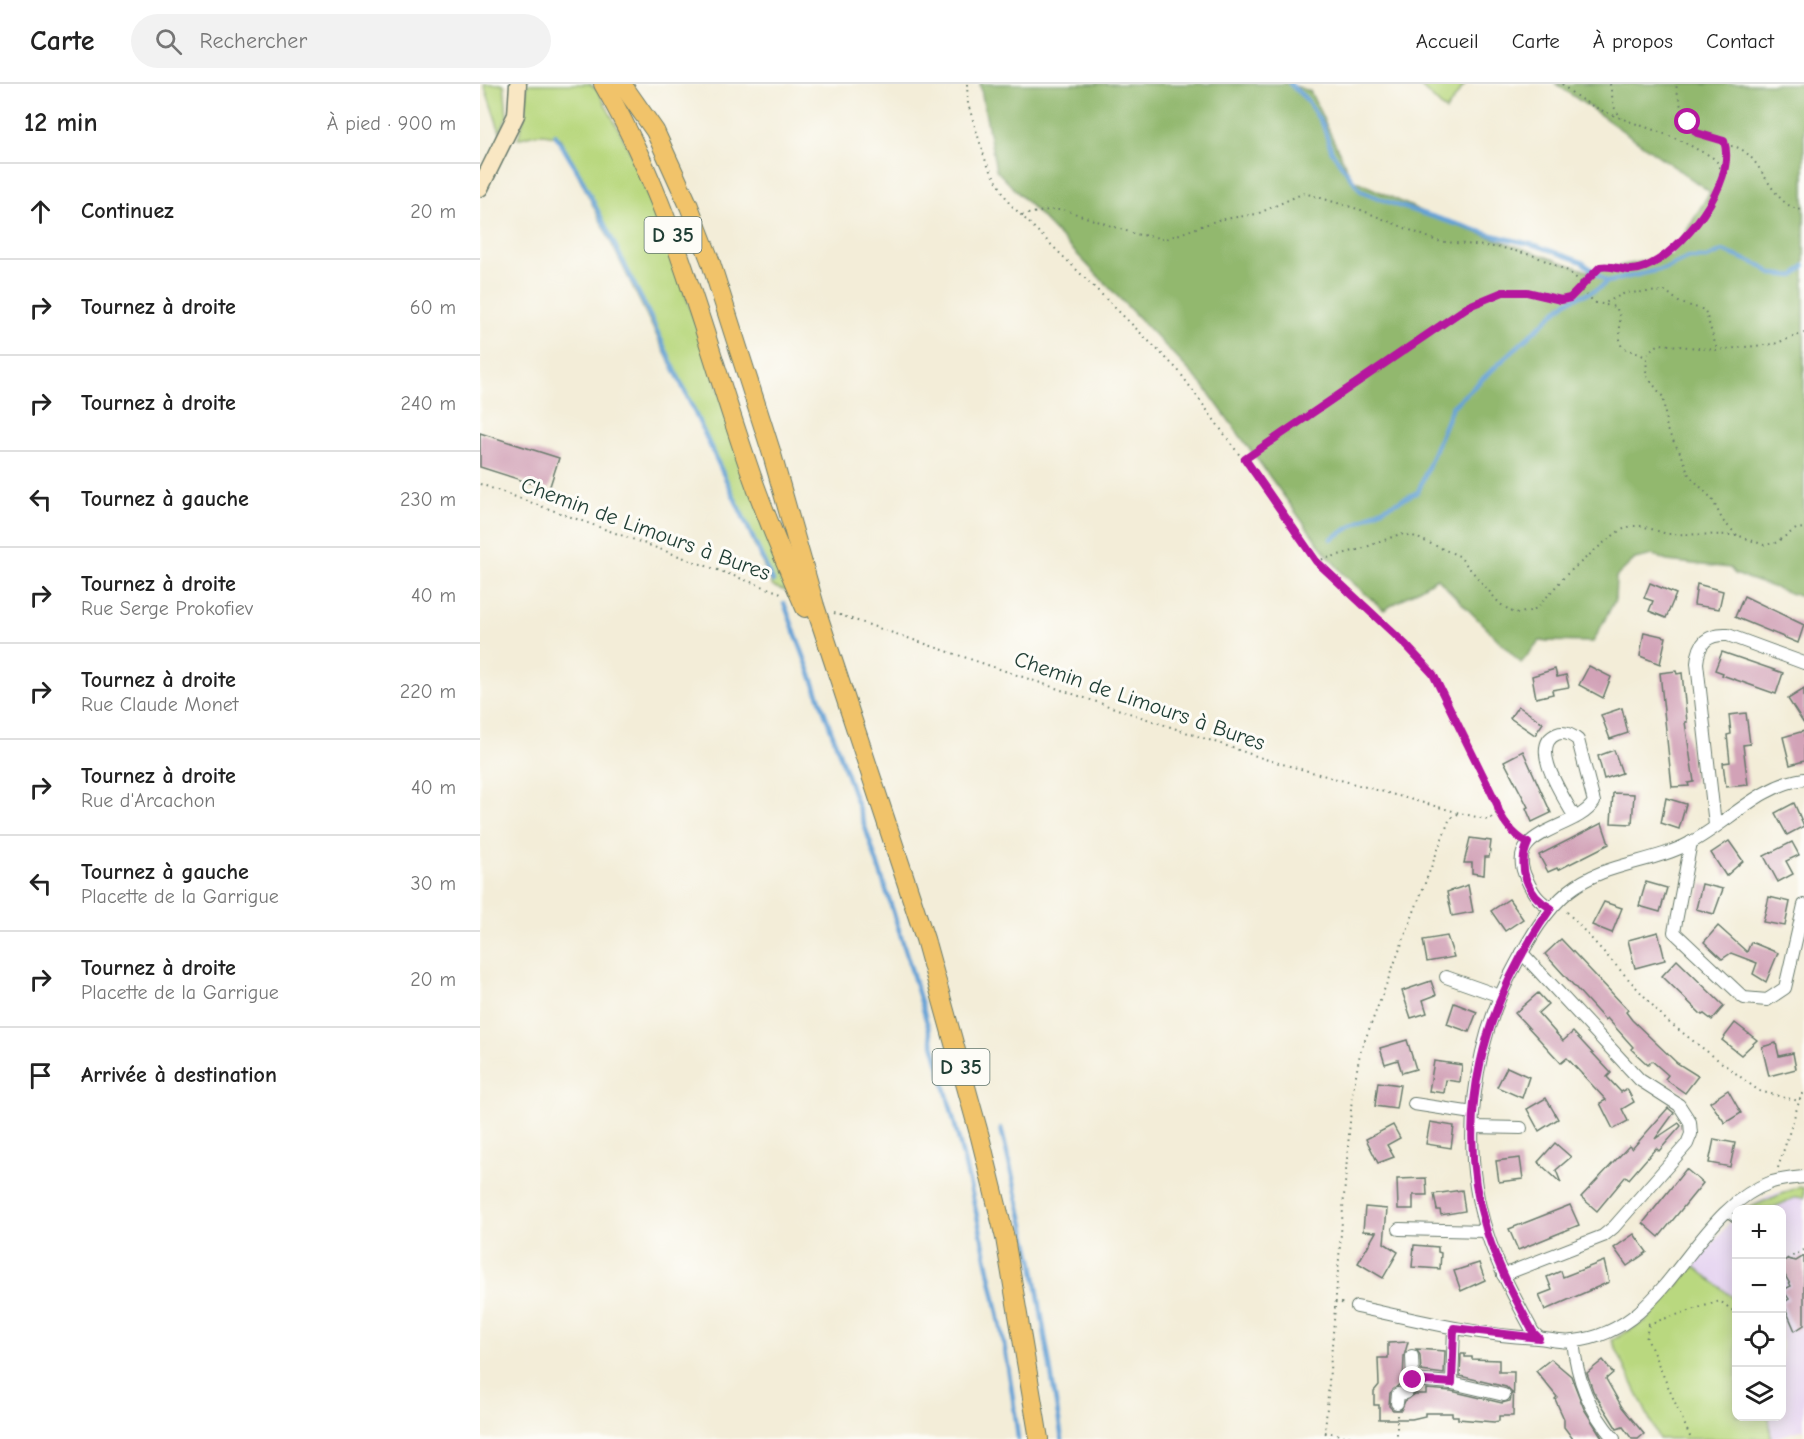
<!DOCTYPE html>
<html lang="fr">
<meta charset="utf-8">
<style>
:root{--surface:#fff;--page:#f2f2f2;--text:#222;--muted:#767676;--line:#e0e0e0}
body{margin:0;font-family:"Comic Neue",sans-serif;background:var(--page);color:var(--text)}
.controls{position:absolute;right:18px;bottom:18px;display:grid;overflow:hidden;border-radius:12px;box-shadow:0 3px 15px #0003}
.controls button{width:54px;height:54px;display:grid;place-items:center;padding:0;border:0;border-bottom:2px solid var(--line);background:var(--surface);color:var(--text);font:30px sans-serif}
.stop{position:absolute;width:18px;height:18px;margin:-14px;border:4px solid #b5179e;border-radius:50%;background:#fff}
.stop.end{background:#b5179e;border-color:#fff;box-shadow:0 2px 6px #0008}
.list{margin:0;padding:0;list-style:none}
h2{display:flex;justify-content:space-between;align-items:center;height:78px;margin:0;padding:0 24px;font-size:26px}
h2 small{font-size:20px;font-weight:400;color:var(--muted)}
.list li{display:grid;grid-template-columns:39px 1fr auto;gap:18px;align-items:center;box-sizing:border-box;height:96px;padding:0 24px;border-top:2px solid var(--line)}
.list b{display:block;font-size:22px;white-space:nowrap}
.list p{margin:0;font-size:20px;white-space:nowrap;color:var(--muted)}
.list em{font-size:20px;font-style:normal;color:var(--muted)}
.icon{flex:none;width:33px;height:33px;fill:none;stroke:currentColor;stroke-width:2;stroke-linecap:round;stroke-linejoin:round}
.map{position:relative;flex:none;width:1324px;height:1355px;overflow:hidden}
header{display:flex;align-items:center;gap:36px;box-sizing:border-box;height:84px;padding:0 30px;background:var(--surface);border-bottom:2px solid var(--line)}
header strong{font-size:28px}
nav{display:flex;gap:33px;margin-inline-start:auto;font-size:21px}
.search{width:420px;height:54px;background:var(--page);display:flex;align-items:center;gap:15px;box-sizing:border-box;padding:0 21px;border-radius:33px;color:var(--muted);font-size:22px}
main{display:flex}
aside{flex:1;background:var(--surface)}
.map>svg:first-child{display:block}
</style>
<header>
<strong>Carte</strong>
<div class="search"><svg class="icon" aria-label="search" viewBox="0 0 24 24"><circle cx="10" cy="10" r="6"/><path d="M15 15l6 6"/></svg>Rechercher</div>
<nav><a>Accueil</a><a>Carte</a><a>À propos</a><a>Contact</a></nav>
</header>
<main>
<aside>
<h2>12 min<small>À pied · 900 m</small></h2>
<ul class="list">
<li><svg class="icon" aria-label="ahead" viewBox="0 0 24 24"><path d="M12 20V5M6 11l6-6 6 6"/></svg><div><b>Continuez</b></div><em>20 m</em></li>
<li><svg class="icon" aria-label="right" viewBox="0 0 24 24"><path d="M7 20v-9h11M14 6l5 5-5 5"/></svg><div><b>Tournez à droite</b></div><em>60 m</em></li>
<li><svg class="icon" aria-label="right" viewBox="0 0 24 24"><path d="M7 20v-9h11M14 6l5 5-5 5"/></svg><div><b>Tournez à droite</b></div><em>240 m</em></li>
<li><svg class="icon" aria-label="left" viewBox="0 0 24 24"><path d="M17 20v-9H6M10 6l-5 5 5 5"/></svg><div><b>Tournez à gauche</b></div><em>230 m</em></li>
<li><svg class="icon" aria-label="right" viewBox="0 0 24 24"><path d="M7 20v-9h11M14 6l5 5-5 5"/></svg><div><b>Tournez à droite</b><p>Rue Serge Prokofiev</p></div><em>40 m</em></li>
<li><svg class="icon" aria-label="right" viewBox="0 0 24 24"><path d="M7 20v-9h11M14 6l5 5-5 5"/></svg><div><b>Tournez à droite</b><p>Rue Claude Monet</p></div><em>220 m</em></li>
<li><svg class="icon" aria-label="right" viewBox="0 0 24 24"><path d="M7 20v-9h11M14 6l5 5-5 5"/></svg><div><b>Tournez à droite</b><p>Rue d'Arcachon</p></div><em>40 m</em></li>
<li><svg class="icon" aria-label="left" viewBox="0 0 24 24"><path d="M17 20v-9H6M10 6l-5 5 5 5"/></svg><div><b>Tournez à gauche</b><p>Placette de la Garrigue</p></div><em>30 m</em></li>
<li><svg class="icon" aria-label="right" viewBox="0 0 24 24"><path d="M7 20v-9h11M14 6l5 5-5 5"/></svg><div><b>Tournez à droite</b><p>Placette de la Garrigue</p></div><em>20 m</em></li>
<li><svg class="icon" aria-label="arrive" viewBox="0 0 24 24"><path d="M6 21V4h12l-3 4 3 4H6"/></svg><div><b>Arrivée à destination</b></div></li>
</ul>
</aside>
<div class="map">
<svg width="1324" height="1355" viewBox="0 0 1324 1355">
<rect width="100%" height="100%" fill="#fdfcf7"/>
<filter id="ink" filterUnits="userSpaceOnUse"><feTurbulence type="fractalNoise" baseFrequency=".0167" numOctaves="2"/><feDisplacementMap in="SourceGraphic" scale="12" xChannelSelector="R" yChannelSelector="G"/><feConvolveMatrix kernelMatrix="1 2 1 2 8 2 1 2 1" color-interpolation-filters="sRGB"/></filter>
<filter id="wash" filterUnits="userSpaceOnUse"><feTurbulence type="fractalNoise" baseFrequency=".008" numOctaves="4" result="noise"/><feDisplacementMap in="SourceGraphic" scale="24" xChannelSelector="R" yChannelSelector="G"/><feGaussianBlur stdDeviation="1.35" result="paint"/><feColorMatrix in="noise" values="0 0 0 0 0 0 0 0 0 0 0 0 0 0 0 0 0 1.4 0 .05"/><feComposite in="paint" operator="in"/></filter>
<g filter="url(#wash)">
<rect width="100%" height="100%" fill="#f3edd8"/>
<g fill="#e5d3f1">
<polygon points="1318,1103 1324,1104 1324,1345 1291,1355 1289,1333 1302,1332 1302,1126 1265,1126 1289,1111"/>
<polygon points="1256,1131 1256,1216 1214,1182"/>
</g>
<g fill="#b9d87f" stroke="#6c8a5a" stroke-width="1.5">
<polygon points="4,0 24,0 27,32 20,48"/>
<path d="M 47,0 L 110,0 L 118,7 L 147,61 L 180,137 L 309,508 L 293,503 L 229,359 L 80,54 C 64,48 54,49 38,55 L 46,26 Z"/>
<polygon points="938,0 985,0 966,27"/>
<polygon points="1318,1103 1324,1104 1324,1114 1316,1113 1290,1125 1266,1125"/>
<polygon points="1214,1182 1256,1216 1256,1332 1289,1333 1291,1355 1179,1355 1132,1256 1166,1237"/>
</g>
<polygon fill="#92b86e" stroke="#587a51" stroke-width="1.5" points="500,0 809,0 830,7 872,95 956,134 1110,188 1192,171 1230,108 1076,0 1324,0 1324,514 1255,490 1250,484 1187,477 1173,471 1155,475 1136,493 1135,516 1113,558 1060,557 1041,579 957,494 904,526 863,490 841,463 723,301 516,86"/>
<g fill="none" stroke-linecap="round" stroke-linejoin="round">
<g stroke="#64a1d5" stroke-width="4.5">
<polyline points="810,0 826,15 843,41 852,68 881,107 916,121 1008,150 1058,162 1102,178 1127,198 1187,184 1208,174 1227,174 1243,167 1282,182 1292,190 1314,192 1324,182"/>
<polyline points="75,50 100,91 170,232 293,497"/>
<path d="M 851,455 L 896,428 L 938,408 L 972,323 L 1085,219 C 1099,210 1115,210 1127,198"/>
<path d="M 304,519 C 379,717 448,917 495,1123 C 512,1200 530,1277 538,1355"/>
<polyline points="521,1044 553,1179 582,1355"/>
</g>
</g>
<g id="blocks">
<g fill="#d2a2b7">
<polygon points="0,349 79,374 69,405 0,383"/>
<polygon points="1170,499 1196,510 1186,534 1169,527 1173,517 1164,514"/>
<polygon points="1217,500 1243,507 1239,525 1214,521"/>
<polygon points="1264,512 1324,541 1318,559 1255,533"/>
<polygon points="1164,548 1186,553 1180,580 1160,572"/>
<polygon points="1242,568 1303,589 1296,610 1242,591 1243,589 1235,586"/>
<polygon points="1109,582 1131,593 1123,614 1099,601"/>
<polygon points="1075,585 1077,593 1086,591 1089,603 1072,606 1073,610 1056,614 1052,592"/>
<polygon points="1196,587 1197,590 1202,589 1207,638 1205,638 1214,698 1208,699 1209,702 1192,703 1180,589"/>
<polygon points="1324,605 1324,640 1308,615"/>
<polygon points="1038,622 1063,639 1055,651 1030,634"/>
<polygon points="1142,624 1148,649 1130,655 1121,631"/>
<polygon points="1266,629 1270,660 1263,661 1268,701 1246,703 1243,679 1250,678 1247,651 1251,650 1249,631"/>
<polygon points="1324,647 1324,677 1310,681 1303,653"/>
<polygon points="1134,666 1142,689 1124,695 1118,672"/>
<polygon points="1043,667 1071,729 1052,738 1046,724 1048,723 1024,677"/>
<polygon points="1133,709 1154,710 1152,740 1131,739"/>
<polygon points="1186,714 1206,720 1199,745 1181,739"/>
<polygon points="1314,719 1324,742 1307,751 1295,729"/>
<polygon points="1122,739 1129,760 1078,786 1077,784 1068,788 1059,771"/>
<polygon points="990,754 1011,757 1009,773 1005,773 1004,791 992,789 992,779 984,779"/>
<polygon points="1249,757 1263,777 1246,792 1231,769"/>
<polygon points="1312,758 1319,771 1306,777 1313,790 1298,798 1284,772"/>
<polygon points="1166,798 1187,804 1180,828 1159,822"/>
<polygon points="1222,800 1243,805 1234,830 1216,825"/>
<polygon points="988,801 993,828 972,832 967,808"/>
<polygon points="1289,813 1310,818 1305,842 1283,838"/>
<polygon points="1029,815 1043,835 1025,847 1011,827"/>
<polygon points="1124,818 1142,824 1132,849 1112,841"/>
<polygon points="1238,842 1267,868 1271,858 1298,869 1286,898 1273,890 1277,879 1251,869 1242,875 1224,858"/>
<polygon points="1178,848 1185,876 1155,884 1148,856"/>
<polygon points="967,852 974,873 947,878 943,856"/>
<polygon points="1081,855 1148,926 1146,928 1152,936 1197,979 1218,992 1205,1009 1185,995 1188,991 1172,977 1168,981 1151,965 1153,963 1127,934 1125,936 1065,870"/>
<polygon points="1197,876 1244,922 1232,936 1224,930 1222,931 1182,892"/>
<polygon points="951,897 956,911 943,916 947,929 931,934 922,907"/>
<polygon points="1058,909 1068,920 1058,929 1074,947 1083,957 1093,948 1131,989 1127,993 1141,1008 1147,1005 1154,1018 1142,1025 1148,1037 1133,1045 1120,1019 1126,1016 1087,974 1081,979 1035,929"/>
<polygon points="974,919 997,928 989,948 967,940"/>
<polygon points="1255,939 1277,956 1261,971 1242,956"/>
<polygon points="927,956 936,985 922,989 918,976 905,980 900,964"/>
<polygon points="1296,959 1299,972 1313,969 1316,985 1289,992 1282,963"/>
<polygon points="954,977 982,981 980,998 966,996 964,1009 949,1007"/>
<polygon points="1027,983 1049,993 1042,1014 1017,1003"/>
<polygon points="898,998 920,1001 916,1025 895,1022"/>
<polygon points="1248,1006 1261,1029 1245,1039 1230,1018"/>
<polygon points="1066,1014 1078,1035 1059,1047 1047,1025"/>
<polygon points="1188,1024 1194,1029 1175,1055 1199,1039 1201,1042 1179,1067 1176,1064 1149,1095 1146,1092 1117,1127 1101,1113 1149,1062 1152,1065"/>
<polygon points="950,1038 974,1042 971,1064 946,1060"/>
<polygon points="913,1041 920,1054 907,1061 914,1073 898,1079 886,1055"/>
<polygon points="1234,1055 1255,1059 1250,1083 1229,1079"/>
<polygon points="1075,1059 1091,1073 1076,1086 1081,1099 1058,1078"/>
<polygon points="1040,1074 1043,1095 1019,1098 1016,1077"/>
<polygon points="1206,1085 1223,1099 1179,1153 1163,1139"/>
<polygon points="946,1094 947,1111 933,1111 933,1125 918,1125 917,1095"/>
<polygon points="982,1106 985,1127 961,1131 960,1126 957,1126 954,1110"/>
<polygon points="1090,1121 1099,1141 1038,1166 1029,1145"/>
<polygon points="885,1123 907,1125 904,1159 918,1168 903,1194 878,1179 896,1148 883,1147"/>
<polygon points="1154,1150 1167,1168 1147,1182 1134,1164"/>
<polygon points="934,1161 958,1163 958,1168 961,1169 960,1185 932,1183"/>
<polygon points="1324,1172 1324,1241 1315,1247 1303,1219 1309,1215 1303,1206 1311,1202 1302,1186 1302,1178 1307,1175 1316,1177"/>
<polygon points="1124,1177 1129,1198 1065,1226 1059,1211 1072,1206 1067,1193 1081,1187 1083,1193"/>
<polygon points="999,1179 1005,1196 981,1207 974,1187"/>
<polygon points="928,1258 924,1272 923,1297 910,1309 909,1322 913,1326 921,1326 925,1317 935,1310 946,1310 946,1305 971,1307 1022,1319 1030,1317 1032,1309 1026,1303 980,1292 981,1270 985,1270 985,1273 992,1273 992,1275 1019,1276 1019,1288 1034,1288 1033,1332 1019,1332 1019,1337 1014,1338 978,1335 978,1332 972,1332 972,1329 945,1329 945,1332 932,1335 899,1335 899,1321 894,1321 894,1307 899,1301 898,1274 908,1274 908,1259"/>
<polygon points="936,1265 965,1267 964,1290 941,1287 940,1271"/>
<polygon points="1071,1275 1091,1292 1104,1325 1123,1355 1093,1355 1084,1343 1084,1335 1075,1315 1077,1313 1056,1287"/>
<polygon points="1123,1276 1133,1289 1126,1295 1142,1323 1164,1350 1158,1355 1152,1355 1143,1343 1137,1345 1113,1307 1107,1289"/>
</g>
</g>
</g>
<g filter="url(#ink)">
<use href="#blocks" fill-opacity="0" stroke="#697b6d" stroke-width="1.5"/>
<g fill="none" stroke-linecap="round" stroke-linejoin="round">
<g stroke="#697b6d" stroke-width="8">
<polyline id="lane" points="1247,1129 1256,1136"/>
</g>
<g stroke="#697b6d" stroke-width="14">
<g id="street">
<path d="M 1235,741 L 1217,579 C 1219,558 1227,550 1248,551 L 1324,579"/>
<polyline points="1211,758 1194,848 1264,914 1287,916 1305,904 1324,821"/>
<path d="M 1071,824 C 1058,817 1053,809 1047,796 C 1021,745 1096,747 1114,718 L 1098,656 C 1092,651 1085,647 1077,650 C 1047,662 1086,716 1095,734"/>
<polyline points="966,893 1020,912"/>
<polyline points="934,1020 993,1029"/>
<polyline points="993,1043 1041,1044"/>
<polyline points="919,1145 1006,1147"/>
<polyline points="1023,1191 1123,1152 1134,1143 1207,1060 1211,1050 1210,1038 1199,1021 1160,996 1042,869"/>
<path d="M 877,1223 C 937,1236 996,1251 1057,1254 C 1070,1255 1081,1259 1094,1257 C 1190,1247 1210,1127 1292,1098 C 1302,1095 1314,1094 1324,1093"/>
<path d="M 1059,1254 L 1053,1248 C 1036,1216 1018,1184 1007,1149 C 979,1063 992,959 1036,880 C 1050,854 1065,827 1089,807 C 1125,778 1171,780 1210,759 C 1248,739 1280,701 1324,695"/>
<path d="M 1093,1257 C 1097,1296 1109,1326 1134,1355"/>
<polyline points="932,1272 933,1296 972,1299 1024,1311"/>
<polyline points="972,1299 974,1244"/>
<polyline points="917,1319 918,1310 926,1309 933,1296"/>
</g>
</g>
<g stroke="#697b6d" stroke-width="19">
<polyline id="secondary" points="0,104 36,31 38,0"/>
</g>
<g stroke="#697b6d" stroke-width="20">
<g id="primary">
<path d="M 123,0 C 193,120 224,254 269,384 C 285,431 305,478 325,524"/>
<polyline points="142,0 175,47 209,122 230,176 291,367 335,522 445,855 500,1053 525,1154 559,1355"/>
</g>
</g>
<g stroke="#697b6d" stroke-width="2" stroke-dasharray="1.5 4.5" stroke-linecap="butt">
<polyline points="487,0 488,20 506,78 529,119 698,286 836,477 926,561 953,590 1017,720 1018,728 1039,752"/>
<path d="M 1082,0 C 1118,36 1176,40 1218,66 C 1224,69 1233,72 1237,78 C 1240,81 1240,86 1241,91"/>
<polyline points="1130,0 1134,23 1141,34"/>
<path d="M 1245,62 C 1282,58 1286,124 1324,126"/>
<polyline points="542,131 569,126 585,126 655,150 686,155 738,136 777,130 824,109 881,126 957,157 1023,164 1055,172 1088,187 1103,200"/>
<path d="M 1099,205 L 1120,183 C 1133,181 1143,189 1156,186 C 1203,175 1248,108 1245,62 C 1240,49 1226,54 1216,48 C 1204,41 1198,13 1196,0"/>
<path d="M 1126,221 L 1135,223 C 1145,233 1136,250 1142,263 L 1166,273"/>
<path d="M 765,375 L 989,222 C 1001,216 1011,210 1024,208 C 1054,205 1076,226 1099,205 L 1116,219 L 1123,220 L 1145,209 L 1186,207 L 1200,219 L 1225,226 L 1237,266"/>
<polyline points="0,400 301,509"/>
<polyline points="1257,451 1243,437 1232,415 1209,391 1202,372 1187,346 1183,313 1166,291 1167,273 1170,266 1180,260 1237,266 1294,260 1324,249"/>
<polyline points="836,477 881,465 920,450 933,452 979,472 1020,520 1034,529 1047,528 1057,524 1086,491 1121,461 1139,447 1151,442 1162,442 1187,450 1257,451 1284,461 1295,459 1316,445 1324,444"/>
<polyline points="354,529 788,676 980,729"/>
<polyline points="1087,828 1187,937 1279,1007 1319,1017 1324,1008"/>
<polyline points="1298,1084 1319,1018"/>
<polyline points="1307,1175 1324,1166"/>
<polyline points="855,1218 866,1220"/>
<polyline points="1168,1240 1240,1217 1256,1229"/>
<polyline points="1169,1241 1166,1252 1211,1355"/>
<polyline points="917,1331 917,1355"/>
<polyline points="845,1348 883,1355"/>
<polyline points="849,1355 845,1348 872,1013 880,969 970,734 980,729 1009,736 1018,728"/>
</g>
<use href="#lane" stroke="#fff" stroke-width="6"/>
<use href="#street" stroke="#fff" stroke-width="12"/>
<use href="#secondary" stroke="#f9e7c3" stroke-width="16"/>
<use href="#primary" stroke="#f1c36a" stroke-width="18"/>
</g>
</g>
<g fill="none" stroke-linecap="round" stroke-linejoin="round" filter="url(#ink)">
<path stroke="#b5179e" stroke-width="8" d="M 933,1296 L 972,1299 L 974,1244 L 1059,1254 L 1053,1248 C 1036,1216 1018,1183 1007,1148 C 971,1033 1004,920 1071,824 C 1047,812 1037,783 1048,759 C 1035,753 1019,734 1017,720 L 953,590 L 926,561 L 836,477 L 765,375 L 989,222 L 1023,208 L 1047,208 L 1081,216 L 1090,214 L 1120,183 C 1137,180 1146,191 1165,183 C 1201,169 1258,98 1244,57 L 1217,49 L 1208,38"/>
</g>
<g text-anchor="middle" stroke-width="6" stroke-linejoin="round" paint-order="stroke">
<g fill="#fdfcf7" stroke="#62766e" stroke-width="1.5">
<rect x="164.5" y="133" width="57" height="36" rx="4.5"/>
<rect x="452.5" y="965" width="57" height="36" rx="4.5"/>
</g>
<g font-size="21" font-weight="bold" fill="#1f3d34">
<text x="193" y="158">D 35</text>
<text x="481" y="990">D 35</text>
</g>
<g font-size="22" fill="#1f3d34" stroke="#fdfcf7">
<text transform="translate(166 444) rotate(20)" y="8">Chemin de Limours à Bures</text>
<text transform="translate(660 616) rotate(19)" y="8">Chemin de Limours à Bures</text>
</g>
</g>
</svg>
<div class="controls">
<button>+</button>
<button>−</button>
<button><svg class="icon" aria-label="locate" viewBox="0 0 24 24"><circle cx="12" cy="12" r="6"/><path d="M12 2v4M12 18v4M2 12h4M18 12h4"/></svg></button>
<button><svg class="icon" aria-label="layers" viewBox="0 0 24 24"><path d="M12 4l9 5-9 5-9-5zM3 14l9 5 9-5"/></svg></button>
</div>
<div class="stop" style="left:1208px;top:38px"></div>
<div class="stop end" style="left:933px;top:1296px"></div>
</div>
</main>
